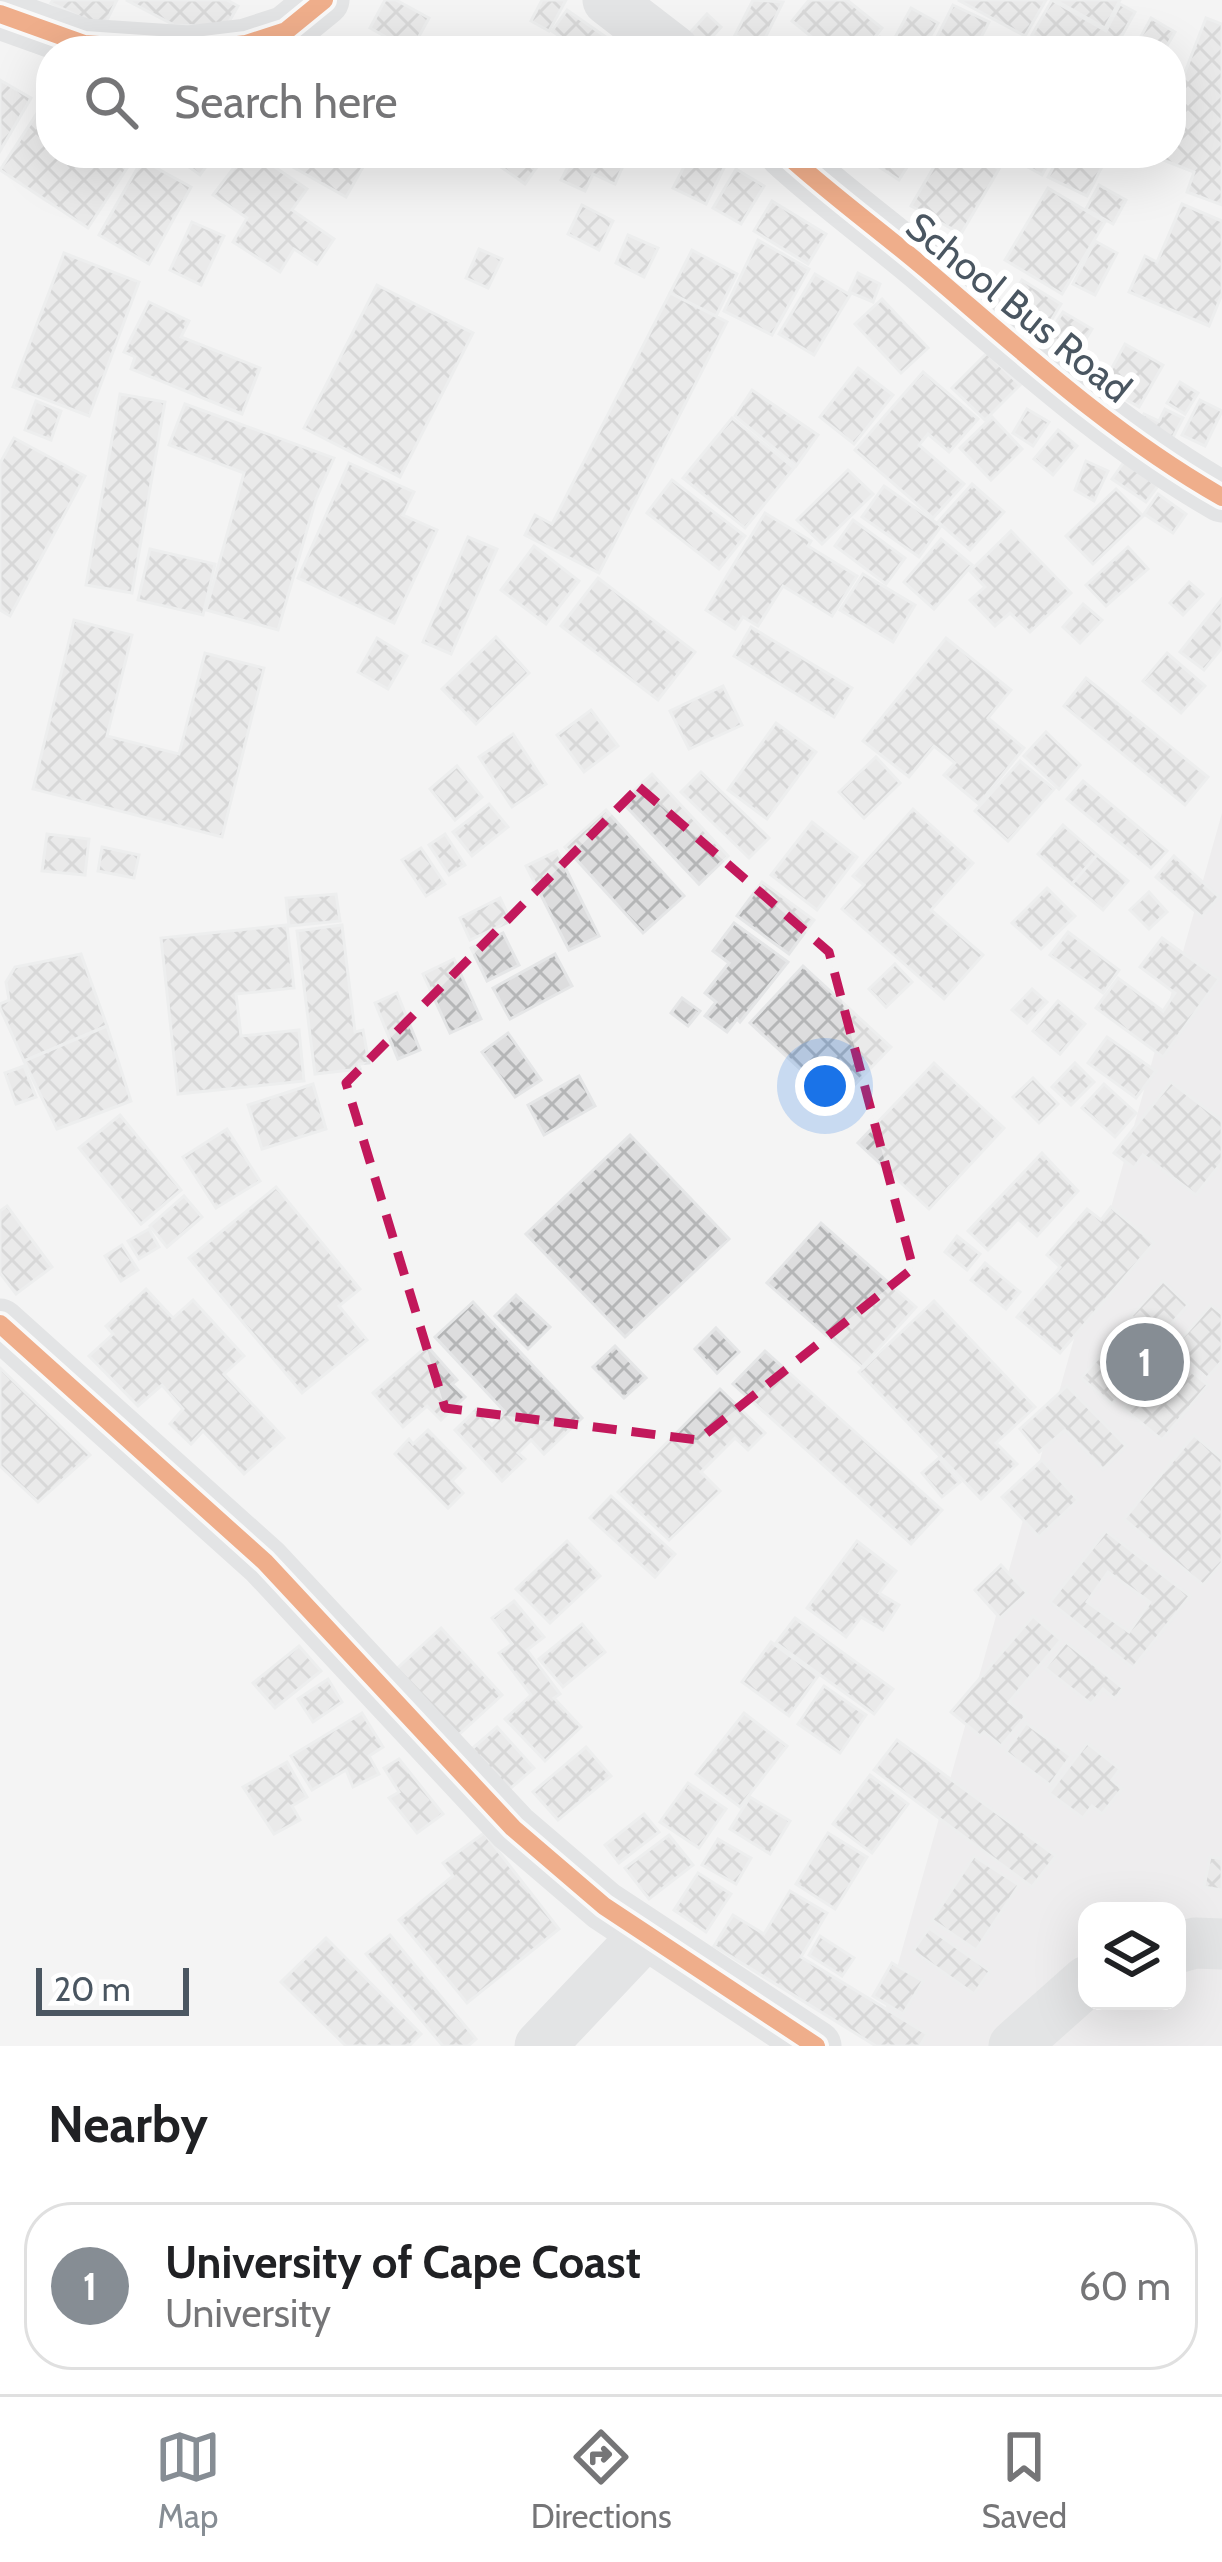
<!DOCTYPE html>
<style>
:root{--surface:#fff;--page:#f2f2f2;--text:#202124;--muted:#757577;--line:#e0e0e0;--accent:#868d94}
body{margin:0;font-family:Cabin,sans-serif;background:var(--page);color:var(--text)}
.controls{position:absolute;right:36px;bottom:36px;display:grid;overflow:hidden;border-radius:24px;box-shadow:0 12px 48px #0002}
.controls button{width:108px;height:108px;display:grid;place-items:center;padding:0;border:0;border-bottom:3px solid var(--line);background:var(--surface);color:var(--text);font:60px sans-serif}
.scale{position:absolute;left:36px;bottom:30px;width:153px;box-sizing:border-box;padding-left:12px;border:6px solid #4a5661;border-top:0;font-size:33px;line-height:42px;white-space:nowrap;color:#4a5661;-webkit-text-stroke:9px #fff;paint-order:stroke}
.you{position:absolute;left:825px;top:1086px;width:42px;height:42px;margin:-30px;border:9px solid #fff;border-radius:50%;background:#1a73e8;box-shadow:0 0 0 18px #1a73e833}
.badge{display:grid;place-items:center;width:78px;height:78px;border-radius:50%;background:var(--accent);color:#fff;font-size:39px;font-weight:700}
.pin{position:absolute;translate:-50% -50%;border:6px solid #fff;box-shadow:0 3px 12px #0006}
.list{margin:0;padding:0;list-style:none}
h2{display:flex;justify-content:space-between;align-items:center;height:156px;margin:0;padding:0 48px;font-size:51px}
h2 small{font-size:39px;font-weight:400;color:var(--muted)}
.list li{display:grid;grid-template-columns:78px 1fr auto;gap:36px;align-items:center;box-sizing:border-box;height:168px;margin:0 24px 24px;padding:0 24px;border:3px solid var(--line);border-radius:48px}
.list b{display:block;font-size:45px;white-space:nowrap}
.list p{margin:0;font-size:39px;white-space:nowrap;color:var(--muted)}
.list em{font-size:39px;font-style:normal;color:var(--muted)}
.icon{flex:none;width:66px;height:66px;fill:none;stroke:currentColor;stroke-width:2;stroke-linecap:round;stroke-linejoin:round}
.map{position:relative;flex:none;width:1222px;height:2046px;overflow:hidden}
.search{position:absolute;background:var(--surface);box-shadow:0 12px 48px #0002;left:36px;right:36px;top:36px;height:132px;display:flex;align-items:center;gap:30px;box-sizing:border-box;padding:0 42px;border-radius:48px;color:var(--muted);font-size:45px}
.sheet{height:348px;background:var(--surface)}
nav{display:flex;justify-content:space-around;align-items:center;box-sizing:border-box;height:168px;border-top:3px solid var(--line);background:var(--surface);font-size:33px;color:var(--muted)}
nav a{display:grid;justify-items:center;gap:6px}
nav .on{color:var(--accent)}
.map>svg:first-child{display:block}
</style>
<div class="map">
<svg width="1222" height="2046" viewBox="0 0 1222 2046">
<defs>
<pattern id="building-cross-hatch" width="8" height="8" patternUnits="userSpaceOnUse" patternTransform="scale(3)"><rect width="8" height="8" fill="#ddddde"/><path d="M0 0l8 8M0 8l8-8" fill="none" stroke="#b5b6b7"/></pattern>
</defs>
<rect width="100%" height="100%" fill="#f4f4f4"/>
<path fill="#e6e5e6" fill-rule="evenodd" d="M 1222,813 L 1222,2046 L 875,2046 ZM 1087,1911 L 1177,1911 L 1177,2001 L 1087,2001 Z"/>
<g fill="url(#building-cross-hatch)" stroke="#e5e6e7" stroke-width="3" fill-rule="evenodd">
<polygon points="53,0 117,0 103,28 51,3"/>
<polygon points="126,0 227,0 238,6 226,27 174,25"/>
<polygon points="385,0 396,0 429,18 411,51 370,28"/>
<polygon points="542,0 566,0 549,31 531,21"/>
<polygon points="753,0 783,2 760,48 735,35"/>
<polygon points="809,0 847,0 882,28 864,51 829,51 792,21"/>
<polygon points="958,0 1046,0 1025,36"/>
<polygon points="1052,0 1106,31 1120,4 1135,12 1120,39 1127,43 1123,51 1061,51 1032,35"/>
<polygon points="1055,0 1120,0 1105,28"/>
<polygon points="953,5 989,22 974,51 955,51 935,41"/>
<polygon points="911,8 938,23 922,51 872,51 880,37 892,43"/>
<polygon points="567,10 626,51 582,51 552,31"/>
<polygon points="707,14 721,27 701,49 687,36"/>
<polygon points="1151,18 1175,32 1164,51 1138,51 1134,49"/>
<polygon points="1206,18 1222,24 1222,205 1187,192 1194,172 1153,156 1154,153 1171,153 1171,108"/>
<polygon points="0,80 31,98 0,151"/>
<polygon points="47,98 51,101 51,153 135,156 88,228 0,170"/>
<polygon points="181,153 199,153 210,161 200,175 178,159"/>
<polygon points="245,153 254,153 307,189 292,210 334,239 317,264 294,249 280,272 233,242 247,218 213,195"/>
<polygon points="286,153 371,153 346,197 282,161"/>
<polygon points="481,153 547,153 525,184"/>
<polygon points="575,153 603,153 602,156 623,166 615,184 593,174 585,191 561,180"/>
<polygon points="691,153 730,156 706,204 673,188"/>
<polygon points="867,153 916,153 899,180 864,157"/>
<polygon points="942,153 971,153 999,169 961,234 911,206"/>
<polygon points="1003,153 1054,153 1042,175"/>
<polygon points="1061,153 1099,153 1107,157 1087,196 1048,177"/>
<polygon points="142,160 191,187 149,264 99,235"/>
<polygon points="736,169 764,186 741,224 713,208"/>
<polygon points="1099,185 1126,200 1113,224 1086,209"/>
<polygon points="1048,188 1105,222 1062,294 1005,260"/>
<polygon points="772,201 826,234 808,264 754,231"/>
<polygon points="1182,204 1222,221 1222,294 1209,326 1129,292 1145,256 1157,262"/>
<polygon points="582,205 613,221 599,250 568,234"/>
<polygon points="192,222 224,236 201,285 170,270"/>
<polygon points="628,235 658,248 644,277 616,263"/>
<polygon points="758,240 809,269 772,335 724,311"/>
<polygon points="1095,241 1117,253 1095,295 1073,284"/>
<polygon points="479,249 502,259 488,288 466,278"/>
<polygon points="692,250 737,274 716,316 670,293"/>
<polygon points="64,253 139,282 89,416 13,387"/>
<polygon points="858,273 880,284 873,302 849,292"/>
<polygon points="815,274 850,295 814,355 779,334"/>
<polygon points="1022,280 1061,304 1046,329 1007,305"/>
<polygon points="377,285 473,333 400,477 304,428"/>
<polygon points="670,293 727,322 599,573 525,535 535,515 552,524"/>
<polygon points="882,299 928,348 901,373 855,324"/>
<polygon points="149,302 189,321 181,337 260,368 242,414 131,369 135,357 124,352"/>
<polygon points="1063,312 1092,329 1072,362 1042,344"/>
<polygon points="1125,344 1163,365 1139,407 1102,386"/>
<polygon points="987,353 1020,385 985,420 952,388"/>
<polygon points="858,368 893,395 854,444 820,417"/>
<polygon points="923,372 978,419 949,452 928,434 919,445 964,484 933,518 855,450"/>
<polygon points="1180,382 1198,393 1185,414 1167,403"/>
<polygon points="752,390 818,435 796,466 735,416"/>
<polygon points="120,394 165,402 132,593 86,585"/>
<polygon points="1200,400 1222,411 1205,446 1182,435"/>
<polygon points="36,401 61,411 51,440 25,430"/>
<polygon points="185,404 334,458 316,499 278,630 206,610 244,473 169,445"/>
<polygon points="1027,409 1049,422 1033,446 1013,433"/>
<polygon points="1165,409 1183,418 1170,443 1139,427 1144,414 1159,421"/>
<polygon points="992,417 1022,449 991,480 960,448"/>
<polygon points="732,418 794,468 745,528 683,478"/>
<polygon points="1058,430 1077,446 1053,475 1034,459"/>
<polygon points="14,438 85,476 10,616 0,610 0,463"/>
<polygon points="1086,461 1108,471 1094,501 1075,490"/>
<polygon points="1124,462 1158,486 1146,502 1112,479"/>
<polygon points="349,463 414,492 403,515 437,530 394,623 298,578"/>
<polygon points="848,470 873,494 822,544 797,520"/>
<polygon points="672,480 745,536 719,569 647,513"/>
<polygon points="972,484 1004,512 970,550 938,522"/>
<polygon points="884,486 941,526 919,557 862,517"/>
<polygon points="1116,489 1143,516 1093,564 1066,536"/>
<polygon points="1158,494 1186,514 1173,533 1144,514"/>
<polygon points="765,513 811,541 808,546 857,576 832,616 783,586 758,626 743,617 735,629 706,610"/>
<polygon points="853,520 905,558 886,584 835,546"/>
<polygon points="1011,531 1071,593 1030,632 1010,613 995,626 970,600 985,587 970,571"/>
<polygon points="468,537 497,549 451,654 423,642"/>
<polygon points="941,539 972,565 934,609 904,582"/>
<polygon points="534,546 579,581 546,624 501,590"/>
<polygon points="1128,547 1148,569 1106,606 1086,585"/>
<polygon points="150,549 215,564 203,615 138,600"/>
<polygon points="863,574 915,605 893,642 840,610"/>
<polygon points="598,578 695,652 658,700 561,626"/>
<polygon points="1189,582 1203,594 1183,615 1170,603"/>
<polygon points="1222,599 1222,648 1204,670 1180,652"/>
<polygon points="1083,604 1102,620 1080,643 1063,627"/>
<polygon points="74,620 132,635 107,736 179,754 205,653 264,668 222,837 33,789"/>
<polygon points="751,627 852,688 834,717 734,656"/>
<polygon points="496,637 529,673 476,724 442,689"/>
<polygon points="377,638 407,656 388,689 358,672"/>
<polygon points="946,638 1011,690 988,718 1024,748 979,804 944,775 955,763 934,746 909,777 863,741"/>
<polygon points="1167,653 1205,686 1181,713 1143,681"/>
<polygon points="1086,678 1208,777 1185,805 1064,706"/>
<polygon points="723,686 742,725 689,749 670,711"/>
<polygon points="591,710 618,746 584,772 557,735"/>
<polygon points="776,723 816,752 767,819 728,790"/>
<polygon points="1046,732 1080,765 1059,789 1024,756"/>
<polygon points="513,734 546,784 512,807 479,757"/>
<polygon points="876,757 900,783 864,818 839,792"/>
<polygon points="1020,761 1054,789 1008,841 975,811"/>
<polygon points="457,766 482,797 455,820 430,789"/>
<polygon points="701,772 769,838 749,858 681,792"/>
<polygon points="652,774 728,856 699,884 622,802"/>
<polygon points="1083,781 1167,851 1151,868 1067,799"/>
<polygon points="489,804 508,827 472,856 453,832"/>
<polygon points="913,809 973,863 931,910 983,955 944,999 842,909 864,885 853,876"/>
<polygon points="606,810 684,896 643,933 565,847"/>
<polygon points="812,822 857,857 817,910 771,875"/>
<polygon points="1063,825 1097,855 1072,884 1038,854"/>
<polygon points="47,834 89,839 85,875 42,871"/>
<polygon points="445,834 465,865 449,875 429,845"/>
<polygon points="102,847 139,855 134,878 98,871"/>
<polygon points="421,848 445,884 426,896 402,860"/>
<polygon points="557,851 599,936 569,950 526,866"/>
<polygon points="1097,855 1128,881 1103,910 1072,884"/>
<polygon points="1174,856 1219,897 1202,917 1156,877"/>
<polygon points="762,882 814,920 789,954 737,916"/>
<polygon points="1047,888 1075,916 1041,949 1012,923"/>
<polygon points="1149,892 1167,912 1149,929 1130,910"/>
<polygon points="336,894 340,921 289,926 286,898"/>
<polygon points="500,898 511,921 470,940 460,918"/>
<polygon points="734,923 788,962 740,1022 737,1019 727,1032 705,1016 716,1002 705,993 729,963 713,951"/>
<polygon points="287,925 294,988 236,994 241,1036 299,1030 304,1081 178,1094 161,938"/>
<polygon points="342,925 355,1032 363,1030 369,1063 359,1064 360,1069 315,1074 297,931"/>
<polygon points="1068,932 1119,970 1103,993 1050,955"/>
<polygon points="503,933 519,965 487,981 471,948"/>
<polygon points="1162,938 1219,979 1163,1057 1096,1008 1118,978 1163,1011 1175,993 1140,967"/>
<polygon points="81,954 107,1026 24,1061 0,1008 0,1004 9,1000 6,982 15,967"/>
<polygon points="555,954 572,986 510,1019 493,988"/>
<polygon points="454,959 481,1019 450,1033 423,974"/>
<polygon points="895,964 912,982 886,1007 869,989"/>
<polygon points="803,966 891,1047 837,1103 750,1023"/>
<polygon points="1032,989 1047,1002 1027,1023 1012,1010"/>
<polygon points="397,993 420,1050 398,1059 375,1003"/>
<polygon points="682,998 700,1011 688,1026 671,1013"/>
<polygon points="1058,1001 1085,1024 1060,1054 1033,1031"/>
<polygon points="107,1026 131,1101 57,1129 24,1061"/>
<polygon points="508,1033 541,1080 515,1097 482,1052"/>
<polygon points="1107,1037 1156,1071 1136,1098 1088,1063"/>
<polygon points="934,1063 1004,1128 929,1209 858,1143"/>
<polygon points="1075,1063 1094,1082 1071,1105 1052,1087"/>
<polygon points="24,1066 36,1097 16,1104 5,1073"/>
<polygon points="579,1076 595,1106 544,1135 528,1105"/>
<polygon points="1033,1078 1058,1104 1039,1123 1013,1097"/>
<polygon points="1171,1082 1222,1121 1222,1162 1196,1195 1143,1155 1134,1168 1114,1153"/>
<polygon points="313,1084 326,1129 262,1149 248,1105"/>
<polygon points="1104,1084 1136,1113 1115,1137 1082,1108"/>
<polygon points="120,1115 181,1190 141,1224 79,1148"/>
<polygon points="227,1129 260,1181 216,1208 183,1157"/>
<polygon points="630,1135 729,1239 625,1337 526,1234"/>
<polygon points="1042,1153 1078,1191 1037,1236 1018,1219 988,1250 968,1231"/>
<polygon points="276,1187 360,1289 339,1306 367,1340 302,1393 189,1258"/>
<polygon points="184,1196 202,1217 167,1247 150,1226"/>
<polygon points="7,1206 52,1267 16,1294 0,1273 0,1211"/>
<polygon points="1111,1207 1154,1243 1060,1353 1017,1317 1060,1267 1047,1255 1087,1209 1101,1220"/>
<polygon points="821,1223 916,1307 862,1367 767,1283"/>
<polygon points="149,1229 159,1247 139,1259 128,1241"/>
<polygon points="957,1236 980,1254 967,1270 945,1252"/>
<polygon points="122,1245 138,1270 121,1281 105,1256"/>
<polygon points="985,1263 1020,1292 1006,1309 971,1280"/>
<polygon points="1163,1281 1188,1305 1157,1340 1131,1316"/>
<polygon points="146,1289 173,1318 193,1300 244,1356 224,1374 284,1438 244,1474 203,1431 191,1444 170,1424 183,1409 162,1385 138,1406 89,1356 113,1334 106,1326"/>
<polygon points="516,1295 550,1327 528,1349 495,1316"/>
<polygon points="934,1301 1035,1407 996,1443 1017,1464 981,1499 859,1372"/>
<polygon points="473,1302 582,1418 544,1454 531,1440 518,1453 525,1459 502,1481 455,1430 477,1409 492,1425 505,1412 435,1337"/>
<polygon points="1211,1305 1222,1314 1222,1361 1207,1378 1173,1348"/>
<polygon points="1129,1322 1160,1348 1112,1404 1081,1378"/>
<polygon points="716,1328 739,1352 717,1373 695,1349"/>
<polygon points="427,1346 457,1380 452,1384 465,1397 441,1420 427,1406 403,1427 373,1393"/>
<polygon points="615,1346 646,1378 624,1398 593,1367"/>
<polygon points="765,1351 942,1510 911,1544 733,1384"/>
<polygon points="1169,1353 1208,1385 1162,1440 1123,1408"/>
<polygon points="0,1368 90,1455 38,1502 0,1466"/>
<polygon points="1067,1386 1126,1446 1103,1469 1065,1430 1039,1452 1020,1429"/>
<polygon points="720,1389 765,1433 748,1450 735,1438 701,1472 720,1491 669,1540 618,1492"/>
<polygon points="428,1430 465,1468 452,1481 463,1493 448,1508 395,1454 409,1439 413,1444"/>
<polygon points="1194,1435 1222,1459 1222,1563 1203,1585 1124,1519"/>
<polygon points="939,1458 960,1482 942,1497 922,1473"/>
<polygon points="1042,1460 1078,1500 1039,1537 1002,1497"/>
<polygon points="611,1496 675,1554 655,1577 590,1518"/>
<path d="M 1106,1531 L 1190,1596 L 1133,1668 L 1050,1602 ZM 1108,1572 L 1150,1602 L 1129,1632 L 1087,1602 Z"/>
<polygon points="567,1541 600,1576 550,1623 516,1589"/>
<polygon points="857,1541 896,1571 879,1593 899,1605 883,1630 861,1617 846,1637 807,1608"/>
<polygon points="1001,1565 1027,1593 1000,1618 975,1590"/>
<polygon points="514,1601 544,1637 527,1650 560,1694 554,1698 581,1727 545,1761 505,1719 531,1695 499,1653 512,1644 492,1618"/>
<polygon points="1033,1616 1061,1640 1009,1702 1026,1716 1001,1746 984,1732 980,1736 951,1712"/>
<polygon points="795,1618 893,1689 874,1714 776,1643"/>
<polygon points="582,1624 605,1652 563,1687 539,1659"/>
<polygon points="441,1628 502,1695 452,1741 391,1674"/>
<polygon points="771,1642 818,1676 789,1716 742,1682"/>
<polygon points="1066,1642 1123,1688 1115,1699 1103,1689 1091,1704 1045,1668"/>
<polygon points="299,1646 321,1671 275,1708 253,1683"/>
<polygon points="328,1679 342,1702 313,1722 298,1699"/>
<polygon points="824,1686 866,1715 840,1753 798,1724"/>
<polygon points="362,1713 383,1747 369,1756 379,1774 353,1787 346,1770 312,1790 291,1756"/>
<polygon points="744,1713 787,1746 740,1807 696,1774"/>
<polygon points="1026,1723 1071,1756 1050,1785 1006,1752"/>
<polygon points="497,1727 534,1768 504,1794 467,1753"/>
<polygon points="897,1740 1056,1856 1032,1887 874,1770"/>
<polygon points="1087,1743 1120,1769 1112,1780 1122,1789 1102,1814 1092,1806 1083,1818 1049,1793"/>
<polygon points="586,1747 611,1776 558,1820 533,1792"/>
<polygon points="399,1759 443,1814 417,1833 389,1798 399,1792 384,1768"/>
<polygon points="287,1762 307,1797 292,1806 300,1820 274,1834 243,1787"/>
<polygon points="870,1775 908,1804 872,1853 833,1824"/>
<polygon points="688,1783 726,1809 699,1848 660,1822"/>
<polygon points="750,1797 790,1821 770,1854 730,1829"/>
<polygon points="644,1814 659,1832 619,1863 605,1845"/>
<polygon points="484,1833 559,1929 467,2003 399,1920 453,1876 443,1863"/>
<polygon points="828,1833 867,1857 835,1909 796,1884"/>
<polygon points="669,1835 693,1865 649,1899 625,1868"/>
<polygon points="718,1839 751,1858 736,1884 702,1865"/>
<polygon points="974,1856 1019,1885 976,1950 932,1920"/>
<polygon points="1210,1857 1222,1859 1222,1890 1204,1887"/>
<polygon points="698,1873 731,1894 706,1932 674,1910"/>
<polygon points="790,1891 827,1913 801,1957 927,2034 920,2046 876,2046 714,1946 733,1915 764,1934"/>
<polygon points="929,1928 990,1971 974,1994 913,1951"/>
<polygon points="390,1935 476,2039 468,2046 443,2046 366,1954"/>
<polygon points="820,1936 854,1958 842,1976 809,1955"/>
<polygon points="326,1938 421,2034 409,2046 346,2046 281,1982"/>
<polygon points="892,1963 923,1981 903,2014 873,1996"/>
</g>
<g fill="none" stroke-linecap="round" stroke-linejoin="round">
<g stroke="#ced0d2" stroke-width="51">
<polyline points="608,0 674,51"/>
<polyline points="0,14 84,44 188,51 246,44 286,31 324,0"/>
<path d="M 785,153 C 831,195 881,231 928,271 C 1023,352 1113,435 1222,497"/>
<polyline points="0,1324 265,1562 513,1828 604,1906 816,2046"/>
<polyline points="1177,1948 1195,1943 1222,1944"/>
<polyline points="540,2046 645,1935"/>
<polyline points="1014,2046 1087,1981"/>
</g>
<g stroke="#fff" stroke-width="26">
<g id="cycleway">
<polyline points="0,14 84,44 188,51 246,44 286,31 324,0"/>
<path d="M 785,153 C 831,195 881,231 928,271 C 1023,352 1113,435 1222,497"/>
<polyline points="0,1324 265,1562 513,1828 604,1906 816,2046"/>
</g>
</g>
<use href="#cycleway" stroke="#e8590c" stroke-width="18"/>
</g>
<path d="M0 0H1222V2046H0ZM 639,787 L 829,952 L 913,1268 L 698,1440 L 445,1408 L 346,1083 Z" fill="#f4f4f4" fill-opacity=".55" fill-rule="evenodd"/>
<path fill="none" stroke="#c2185b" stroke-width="9" stroke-dasharray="24 15" stroke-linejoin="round" d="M 639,787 L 829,952 L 913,1268 L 698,1440 L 445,1408 L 346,1083 Z"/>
<g text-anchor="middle" stroke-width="12" stroke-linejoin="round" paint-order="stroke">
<g font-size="39" fill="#4a5661" stroke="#fff">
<text transform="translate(1019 307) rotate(39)" y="14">School Bus Road</text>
</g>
</g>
</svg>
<div class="controls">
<button><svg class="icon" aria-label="layers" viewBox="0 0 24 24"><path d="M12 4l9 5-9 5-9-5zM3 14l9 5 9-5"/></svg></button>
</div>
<div class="scale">20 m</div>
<div class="you"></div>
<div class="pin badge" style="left:1145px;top:1362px">1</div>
<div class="search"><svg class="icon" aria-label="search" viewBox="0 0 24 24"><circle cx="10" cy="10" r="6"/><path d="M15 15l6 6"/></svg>Search here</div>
</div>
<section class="sheet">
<h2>Nearby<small></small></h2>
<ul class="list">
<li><span class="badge">1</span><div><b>University of Cape Coast</b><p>University</p></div><em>60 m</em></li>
</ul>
</section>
<nav>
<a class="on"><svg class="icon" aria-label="map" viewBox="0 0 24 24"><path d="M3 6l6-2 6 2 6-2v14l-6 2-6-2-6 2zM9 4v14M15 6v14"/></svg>Map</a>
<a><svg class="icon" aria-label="directions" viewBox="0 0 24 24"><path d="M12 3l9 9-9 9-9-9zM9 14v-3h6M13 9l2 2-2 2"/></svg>Directions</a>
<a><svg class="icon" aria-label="saved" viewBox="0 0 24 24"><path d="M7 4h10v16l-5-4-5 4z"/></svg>Saved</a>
</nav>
